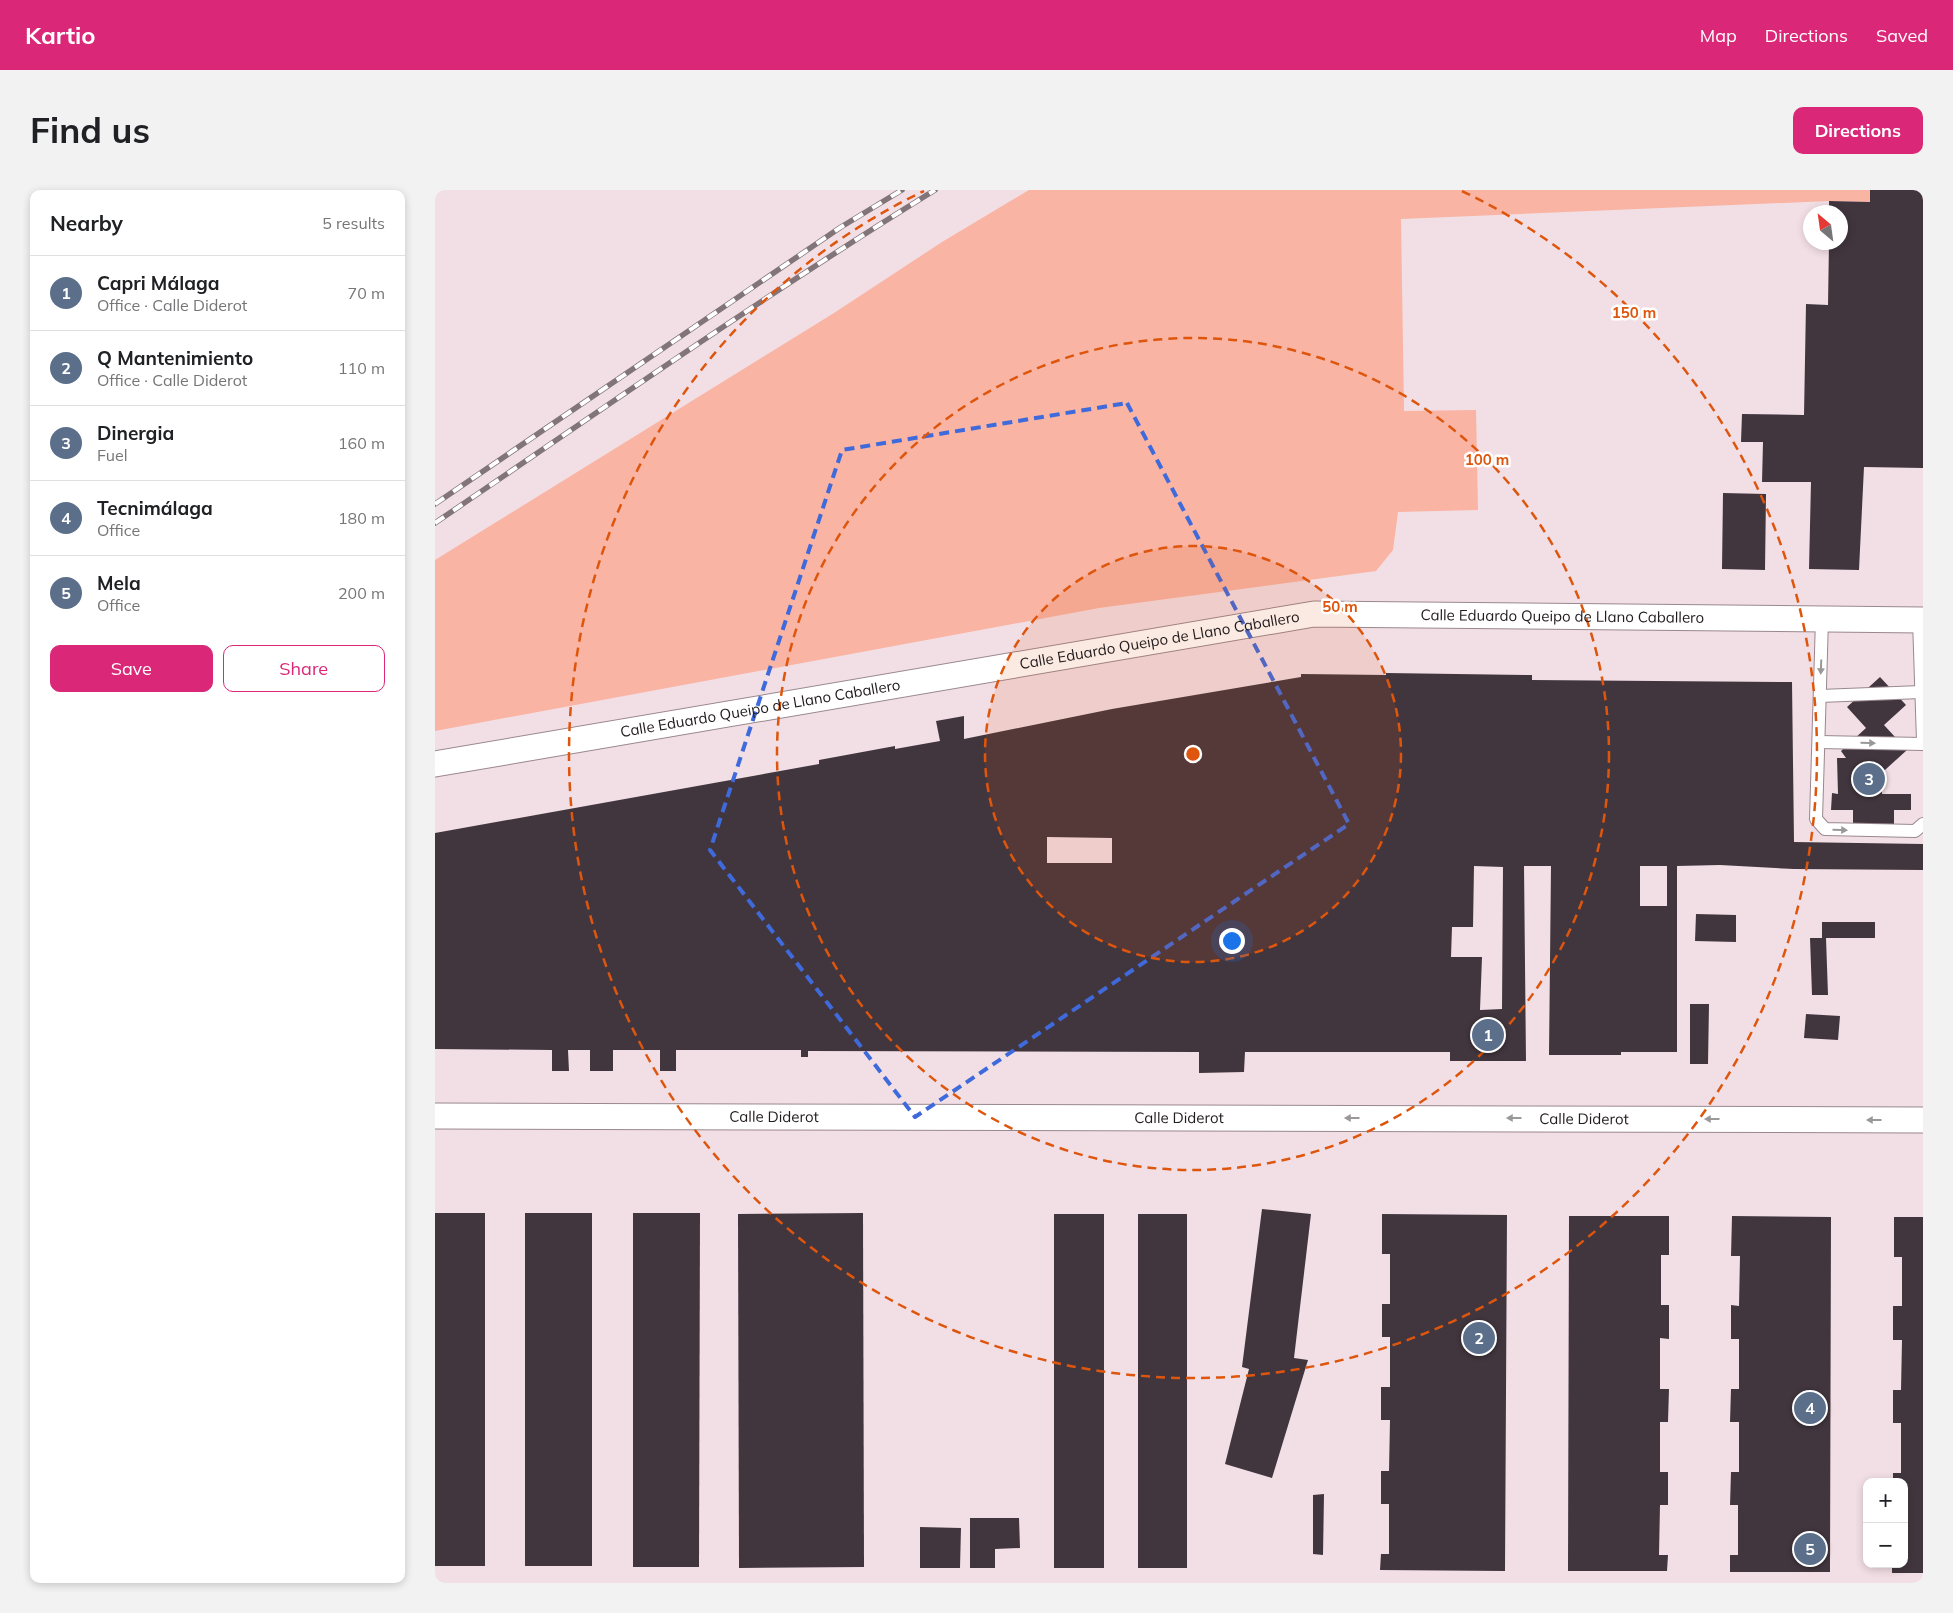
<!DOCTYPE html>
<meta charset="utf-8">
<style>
:root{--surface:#fff;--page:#f2f2f2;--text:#202124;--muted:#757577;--line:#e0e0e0;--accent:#db2777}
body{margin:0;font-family:Mulish,sans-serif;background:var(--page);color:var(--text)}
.controls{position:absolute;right:15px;bottom:15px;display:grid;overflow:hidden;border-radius:10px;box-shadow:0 2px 8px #0003}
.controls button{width:45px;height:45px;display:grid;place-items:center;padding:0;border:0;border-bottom:1px solid var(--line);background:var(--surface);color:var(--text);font:25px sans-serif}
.compass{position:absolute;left:1368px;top:15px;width:45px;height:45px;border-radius:50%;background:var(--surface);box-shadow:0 2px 8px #0003;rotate:331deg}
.you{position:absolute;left:796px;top:750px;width:18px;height:18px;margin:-12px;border:4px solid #fff;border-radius:50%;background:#1a73e8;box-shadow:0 0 0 8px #1a73e833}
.badge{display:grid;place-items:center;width:32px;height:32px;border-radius:50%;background:var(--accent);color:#fff;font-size:16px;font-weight:700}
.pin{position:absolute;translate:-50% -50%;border:2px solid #fff;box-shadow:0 1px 5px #0006}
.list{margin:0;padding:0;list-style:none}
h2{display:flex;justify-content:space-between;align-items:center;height:65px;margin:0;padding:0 20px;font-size:21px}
h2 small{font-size:16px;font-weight:400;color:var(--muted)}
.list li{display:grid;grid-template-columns:32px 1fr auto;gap:15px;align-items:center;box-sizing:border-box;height:75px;padding:0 20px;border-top:1px solid var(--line)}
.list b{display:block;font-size:19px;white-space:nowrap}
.list p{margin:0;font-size:16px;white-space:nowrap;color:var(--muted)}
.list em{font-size:16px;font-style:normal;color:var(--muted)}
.actions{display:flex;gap:10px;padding:15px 20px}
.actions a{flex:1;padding:11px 0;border:1px solid var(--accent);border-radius:10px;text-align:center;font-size:18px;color:var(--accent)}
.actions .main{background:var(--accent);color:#fff}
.map{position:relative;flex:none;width:1488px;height:1393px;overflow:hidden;border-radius:10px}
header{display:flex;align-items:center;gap:30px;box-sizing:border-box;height:70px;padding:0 25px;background:var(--accent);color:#fff}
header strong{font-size:24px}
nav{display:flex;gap:28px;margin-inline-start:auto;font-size:18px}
.intro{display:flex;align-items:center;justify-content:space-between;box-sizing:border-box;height:120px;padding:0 30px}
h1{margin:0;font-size:35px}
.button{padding:12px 22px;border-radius:10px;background:var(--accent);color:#fff;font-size:18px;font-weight:700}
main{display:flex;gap:30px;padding:0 30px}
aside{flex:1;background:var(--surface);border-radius:10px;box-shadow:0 2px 8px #0003}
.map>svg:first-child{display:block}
</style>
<header>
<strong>Kartio</strong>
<nav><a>Map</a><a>Directions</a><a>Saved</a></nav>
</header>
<div class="intro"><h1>Find us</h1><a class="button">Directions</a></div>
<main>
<aside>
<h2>Nearby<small>5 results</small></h2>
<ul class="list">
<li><span class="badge" style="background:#5c6f8a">1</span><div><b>Capri Málaga</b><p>Office · Calle Diderot</p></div><em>70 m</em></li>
<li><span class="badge" style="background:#5c6f8a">2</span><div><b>Q Mantenimiento</b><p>Office · Calle Diderot</p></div><em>110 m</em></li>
<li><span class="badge" style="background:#5c6f8a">3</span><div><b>Dinergia</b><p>Fuel</p></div><em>160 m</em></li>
<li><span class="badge" style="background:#5c6f8a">4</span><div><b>Tecnimálaga</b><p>Office</p></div><em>180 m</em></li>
<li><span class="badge" style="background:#5c6f8a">5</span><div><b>Mela</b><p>Office</p></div><em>200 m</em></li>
</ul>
<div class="actions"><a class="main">Save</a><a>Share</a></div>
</aside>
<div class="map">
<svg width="1488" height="1393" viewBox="0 0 1488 1393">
<rect width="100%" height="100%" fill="#f2dfe5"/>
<polygon fill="#f9b4a3" points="594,0 1435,0 1435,12 1394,11 966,29 969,221 1041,220 1043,320 963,322 958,360 941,381 664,418 0,541 0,370 399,123 507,52"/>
<g fill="#42363e" fill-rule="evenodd">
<polygon points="1435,0 1488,0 1488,278 1429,277 1424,380 1374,379 1376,292 1327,292 1328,252 1306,252 1307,224 1369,225 1371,114 1393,115 1394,52 1406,52 1406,22 1394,22 1394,11 1435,12"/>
<polygon points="1288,303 1331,304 1330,380 1287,379"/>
<path d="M 951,483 L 1097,485 L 1097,490 L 1357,492 L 1359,652 L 1488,654 L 1488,680 L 1359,679 L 1285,675 L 1242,676 L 1242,862 L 1186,862 L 1186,865 L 1114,865 L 1116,676 L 1089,676 L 1091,871 L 1015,871 L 1015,862 L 810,862 L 809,882 L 764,883 L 764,862 L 373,861 L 373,867 L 366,867 L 366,860 L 241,860 L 241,881 L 225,881 L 225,860 L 178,860 L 178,881 L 155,881 L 155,860 L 133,860 L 134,881 L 117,881 L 117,860 L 0,859 L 0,643 L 384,574 L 384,570 L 460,556 L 460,559 L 505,551 L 501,531 L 529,526 L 529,549 L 677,519 L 866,487 L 866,484 L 951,485 ZM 612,647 L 677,648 L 677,673 L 612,673 ZM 1039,676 L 1068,677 L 1067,819 L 1045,820 L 1047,767 L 1016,767 L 1017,737 L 1038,737 ZM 1205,676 L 1232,676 L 1232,716 L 1205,716 Z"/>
<polygon points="1445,487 1471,515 1449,535 1472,560 1440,589 1447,597 1447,604 1476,604 1476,620 1459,620 1459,646 1418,646 1418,620 1396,620 1397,603 1403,604 1402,568 1411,568 1406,561 1431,538 1412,517"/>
<polygon points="1261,724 1301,725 1301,752 1260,751"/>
<polygon points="1387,732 1440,732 1440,748 1391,748 1393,805 1377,805 1375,748 1387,748"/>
<polygon points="1255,814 1274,814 1273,874 1255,874"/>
<polygon points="1371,824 1405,826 1403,850 1369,848"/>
<polygon points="827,1019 876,1024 859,1168 873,1170 837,1288 790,1274 814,1179 807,1177"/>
<rect x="0" y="1023" width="50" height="353"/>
<rect x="90" y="1023" width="67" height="353"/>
<polygon points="198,1023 265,1023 264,1377 198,1377"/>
<polygon points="428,1023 429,1377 304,1378 303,1024"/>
<rect x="619" y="1024" width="50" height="354"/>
<rect x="703" y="1024" width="49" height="354"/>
<polygon points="947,1024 1072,1025 1070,1381 945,1380 946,1364 954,1364 954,1314 946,1314 946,1281 954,1281 955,1230 946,1230 946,1197 955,1197 955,1147 947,1147 947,1114 955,1114 955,1064 947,1064"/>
<polygon points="1134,1026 1234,1026 1234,1065 1226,1065 1226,1115 1234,1115 1234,1149 1225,1148 1225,1199 1234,1199 1233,1232 1225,1232 1225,1282 1233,1282 1233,1315 1225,1315 1224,1365 1233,1365 1232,1381 1133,1381"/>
<polygon points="1297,1026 1396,1027 1395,1382 1295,1382 1295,1365 1303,1365 1303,1315 1295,1315 1296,1282 1304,1282 1304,1232 1295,1232 1296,1199 1304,1199 1304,1149 1296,1149 1296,1115 1304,1116 1305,1066 1296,1066"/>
<polygon points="1459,1027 1488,1027 1488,1383 1457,1383 1457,1374 1469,1374 1469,1292 1458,1292 1458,1283 1466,1283 1466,1233 1458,1233 1458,1200 1466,1200 1467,1150 1458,1150 1458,1116 1467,1116 1467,1067 1459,1067"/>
<polygon points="889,1304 888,1365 878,1364 878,1305"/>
<polygon points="535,1328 584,1328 585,1358 560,1359 560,1378 535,1378"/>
<polygon points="485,1337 526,1338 525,1378 485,1378"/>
</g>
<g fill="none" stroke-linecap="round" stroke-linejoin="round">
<g stroke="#99888e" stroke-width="14">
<g id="lane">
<polyline points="1387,429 1381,629 1390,639 1480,641 1488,634"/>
<polyline points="1484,430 1488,551"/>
<polyline points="1385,506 1486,502"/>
<polyline points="1384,552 1488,554"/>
</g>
</g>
<g stroke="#99888e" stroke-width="27">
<g id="street">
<path id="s1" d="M 0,574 L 879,424 L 1488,430"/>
<path id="s2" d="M 0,926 L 1488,930"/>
</g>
</g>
<use href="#lane" stroke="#fff" stroke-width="12"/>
<use href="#street" stroke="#fff" stroke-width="25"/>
<g stroke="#817579" stroke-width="5.5">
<g id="rail">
<polyline points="0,314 406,37 467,0"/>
<path d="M 0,333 C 166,220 330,105 500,0"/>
</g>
</g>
<use href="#rail" stroke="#fff" stroke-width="4" stroke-dasharray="11" stroke-linecap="butt"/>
</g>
<defs><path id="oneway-solid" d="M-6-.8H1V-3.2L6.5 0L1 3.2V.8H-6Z" transform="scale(1.25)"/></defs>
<g fill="#9b9899">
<use href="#oneway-solid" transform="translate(1386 477) rotate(92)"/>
<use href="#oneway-solid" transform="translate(1433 553) rotate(1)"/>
<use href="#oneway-solid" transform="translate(1405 640) rotate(1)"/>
<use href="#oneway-solid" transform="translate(917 928) rotate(-180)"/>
<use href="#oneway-solid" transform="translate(1079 928) rotate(-180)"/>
<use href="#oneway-solid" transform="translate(1277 929) rotate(-180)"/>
<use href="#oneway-solid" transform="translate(1439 930) rotate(-180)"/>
</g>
<path fill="none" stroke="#3f6adb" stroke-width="4" stroke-dasharray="10 6" stroke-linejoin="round" d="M 692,213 L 914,634 L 480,927 L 275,660 L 407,260 Z"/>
<circle cx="758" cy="564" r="208" fill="#de560d" fill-opacity=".12"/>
<g fill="none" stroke="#de560d" stroke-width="2.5" stroke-dasharray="9 6">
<circle cx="758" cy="564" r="208"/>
<circle cx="758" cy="564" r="416"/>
<path d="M1027 1A624 624 0 1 1 489 1"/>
</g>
<g text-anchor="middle" stroke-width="5" stroke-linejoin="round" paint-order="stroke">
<g font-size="15" fill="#211b1d" stroke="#fff">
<text dy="5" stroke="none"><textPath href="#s1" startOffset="1140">Calle Eduardo Queipo de Llano Caballero</textPath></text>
<text dy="5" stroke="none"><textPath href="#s1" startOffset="735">Calle Eduardo Queipo de Llano Caballero</textPath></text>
<text dy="5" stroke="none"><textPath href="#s1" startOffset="330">Calle Eduardo Queipo de Llano Caballero</textPath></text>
<text dy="5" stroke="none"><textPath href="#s2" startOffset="339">Calle Diderot</textPath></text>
<text dy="5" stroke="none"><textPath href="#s2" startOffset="744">Calle Diderot</textPath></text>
<text dy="5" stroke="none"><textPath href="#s2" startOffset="1149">Calle Diderot</textPath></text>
</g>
</g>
<circle cx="758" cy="564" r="8" fill="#de560d" stroke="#fff" stroke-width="2.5"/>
<g font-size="15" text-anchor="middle" font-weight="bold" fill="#de560d" stroke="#fff" stroke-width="5" stroke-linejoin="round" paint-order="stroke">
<text x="1199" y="128">150 m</text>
<text x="1052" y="275">100 m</text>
<text x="905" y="422">50 m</text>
</g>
</svg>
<div class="controls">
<button>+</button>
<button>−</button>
</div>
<svg class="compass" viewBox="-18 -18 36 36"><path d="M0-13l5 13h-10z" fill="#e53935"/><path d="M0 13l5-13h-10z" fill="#757577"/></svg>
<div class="you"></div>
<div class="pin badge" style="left:1053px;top:845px;background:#5c6f8a">1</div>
<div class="pin badge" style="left:1044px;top:1148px;background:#5c6f8a">2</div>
<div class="pin badge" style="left:1434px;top:589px;background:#5c6f8a">3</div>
<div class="pin badge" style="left:1375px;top:1218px;background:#5c6f8a">4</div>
<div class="pin badge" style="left:1375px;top:1359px;background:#5c6f8a">5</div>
</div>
</main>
